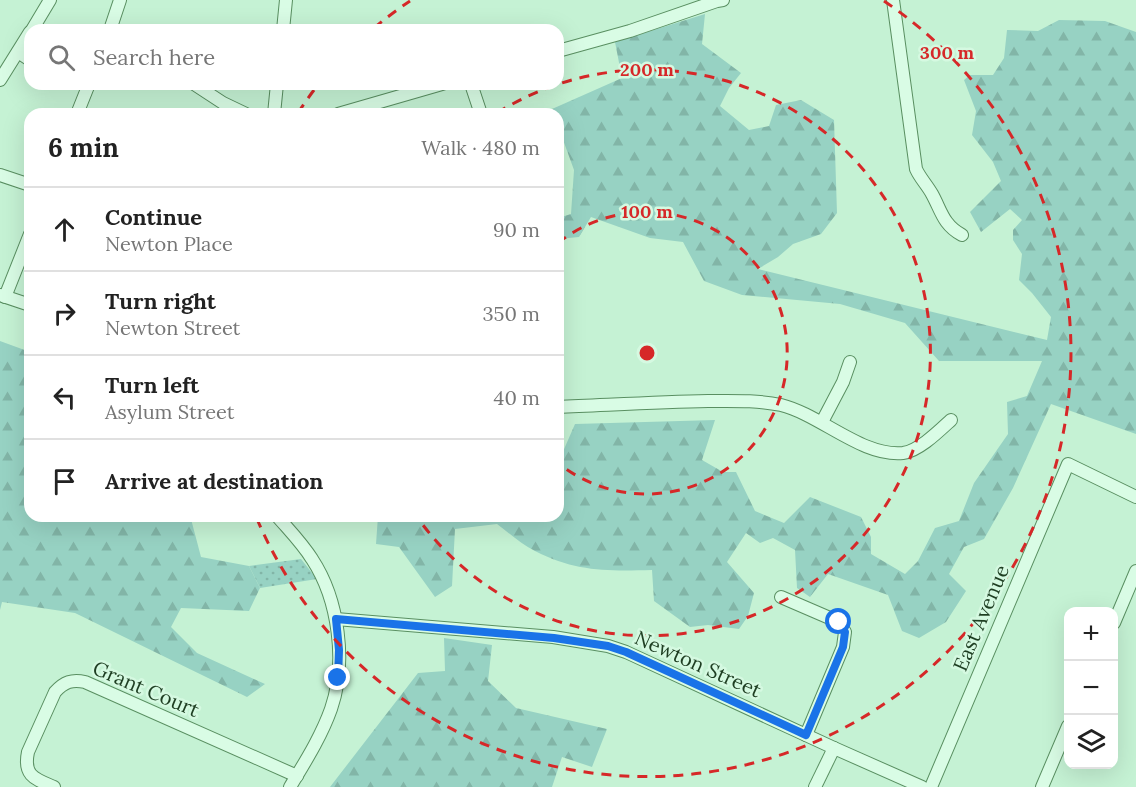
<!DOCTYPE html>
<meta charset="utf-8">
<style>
:root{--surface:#fff;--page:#f2f2f2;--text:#222;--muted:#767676;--line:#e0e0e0}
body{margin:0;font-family:Lora,serif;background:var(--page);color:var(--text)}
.controls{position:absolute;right:18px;bottom:18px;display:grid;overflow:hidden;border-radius:12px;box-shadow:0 6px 24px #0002}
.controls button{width:54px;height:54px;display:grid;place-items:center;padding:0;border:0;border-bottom:2px solid var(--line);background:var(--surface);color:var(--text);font:30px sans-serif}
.stop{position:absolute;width:18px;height:18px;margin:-14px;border:4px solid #1a73e8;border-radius:50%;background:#fff}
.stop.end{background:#1a73e8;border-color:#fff;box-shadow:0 2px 6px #0008}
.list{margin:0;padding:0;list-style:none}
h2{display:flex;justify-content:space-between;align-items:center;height:78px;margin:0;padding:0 24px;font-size:26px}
h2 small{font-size:20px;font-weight:400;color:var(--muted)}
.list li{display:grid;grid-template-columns:39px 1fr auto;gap:18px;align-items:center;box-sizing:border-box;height:84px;padding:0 24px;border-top:2px solid var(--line)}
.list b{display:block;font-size:22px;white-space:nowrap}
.list p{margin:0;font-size:20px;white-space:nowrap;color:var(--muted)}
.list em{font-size:20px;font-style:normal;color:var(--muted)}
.icon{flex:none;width:33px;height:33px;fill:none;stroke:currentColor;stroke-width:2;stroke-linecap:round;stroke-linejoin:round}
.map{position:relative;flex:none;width:1136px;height:787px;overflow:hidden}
.search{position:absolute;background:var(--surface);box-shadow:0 6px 24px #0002;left:24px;top:24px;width:540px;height:66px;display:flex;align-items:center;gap:15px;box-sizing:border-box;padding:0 21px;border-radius:18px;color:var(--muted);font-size:22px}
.panel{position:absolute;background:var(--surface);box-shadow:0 6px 24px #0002;left:24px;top:108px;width:540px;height:414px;border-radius:18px}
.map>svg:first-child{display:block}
</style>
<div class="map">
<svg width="1136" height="787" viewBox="0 0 1136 787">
<defs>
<pattern id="grass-dots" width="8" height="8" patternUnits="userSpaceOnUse" patternTransform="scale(1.5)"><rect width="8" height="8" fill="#97d2c3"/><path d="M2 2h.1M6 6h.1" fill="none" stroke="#82b5a7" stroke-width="1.8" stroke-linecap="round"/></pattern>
<pattern id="forest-firs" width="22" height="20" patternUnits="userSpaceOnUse" patternTransform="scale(1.5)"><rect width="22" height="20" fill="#97d2c3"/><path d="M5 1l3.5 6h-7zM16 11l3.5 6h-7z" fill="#82b5a7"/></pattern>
</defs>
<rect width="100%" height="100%" fill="#c5f2d4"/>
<polygon fill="url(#grass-dots)" points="301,559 317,579 260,588 249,566"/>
<g fill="url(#forest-firs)">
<path d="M 705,14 L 702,44 L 741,73 L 729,88 L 720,106 L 749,130 L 769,126 L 776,105 L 801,100 L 834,120 L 837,213 L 821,234 L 793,244 L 778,257 L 758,269 L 1047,340 L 1051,317 L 1032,293 L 1019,280 L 1022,254 L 1013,240 L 1013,230 L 1022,220 L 1010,209 L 981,232 L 970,212 L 1001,181 L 993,162 L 972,135 L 976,111 L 964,80 L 970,75 L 993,75 L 1004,58 L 1007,30 L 1038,31 L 1059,20 L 1105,21 L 1136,32 L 1136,434 L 1051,404 L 1013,488 L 984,539 L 964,547 L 949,574 L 966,591 L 946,622 L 919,638 L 902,631 L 888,595 L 828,574 L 810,597 L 797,588 L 795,550 L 773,538 L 760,543 L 746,533 L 727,562 L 754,593 L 748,616 L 739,629 L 708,625 L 690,627 L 654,601 L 652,570 C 607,571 576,572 535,551 C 521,544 509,533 497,524 L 455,529 L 452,586 L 435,597 L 399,547 L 376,544 L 378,516 L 558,516 L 558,463 L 575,424 L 715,420 L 702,460 L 723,472 L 736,472 L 755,511 L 784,523 L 810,497 L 861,517 L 871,537 L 871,554 L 905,574 L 918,561 L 935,528 L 959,521 L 974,483 L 1008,434 L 1007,402 L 1027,396 L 1042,361 L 939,361 L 905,323 L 840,304 L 742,295 L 704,281 L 683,242 L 650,238 L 591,217 L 579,237 L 558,239 L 558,218 L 571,214 L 574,170 L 558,126 L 558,114 L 554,114 L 552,109 L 622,78 L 615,42 Z"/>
<polygon points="0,341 30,352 30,516 214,516 191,519 201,557 249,566 260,588 249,611 181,608 171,627 197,653 265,684 247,697 75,613 2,602 0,610"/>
<polygon points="444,638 492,645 488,681 516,708 607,729 592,767 562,757 552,787 330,787 418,673 445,671"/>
</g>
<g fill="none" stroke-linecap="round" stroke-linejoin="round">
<g stroke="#598f61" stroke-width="14">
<g id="minor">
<path d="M 893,0 L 916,169 C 920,178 927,185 932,194 C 941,210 943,225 962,235"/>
<polyline points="32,30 50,0"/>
<polyline points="110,30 120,0"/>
<polyline points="283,30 286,0"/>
<polyline points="558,51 630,31 717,1 723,0"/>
<polyline points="18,52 30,60"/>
<polyline points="0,80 30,32"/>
<polyline points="194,84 223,103 246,114"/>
<polyline points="471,84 481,114"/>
<polyline points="77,114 89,84"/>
<polyline points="274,114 277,84"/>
<polyline points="338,114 442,84"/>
<polyline points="0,175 30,185"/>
<polyline points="0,295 30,305"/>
<polyline points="5,297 30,234"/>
<path d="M 558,407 C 608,405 658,402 708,401 C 732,401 757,400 781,405 C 821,415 862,457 903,453 C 919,451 939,431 951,420"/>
<polyline points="822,422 843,382 850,362"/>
<path d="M 277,516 C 289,530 302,543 312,559 C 339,600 347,663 331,709 C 321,737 305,762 290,787"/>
<polyline points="781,597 839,622 845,632 843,647 806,735"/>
<polyline points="336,619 553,637 608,646 626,652 834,748 922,787"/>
<polyline points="1114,623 1136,571"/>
<path d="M 54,787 C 35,779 23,776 28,752 L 55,692 C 64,682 72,679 85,682 L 297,776"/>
<polyline points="815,787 834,748"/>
<polyline points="931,787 1068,464 1136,497"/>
<polyline points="1042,787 1068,726"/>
</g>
</g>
<use href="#minor" stroke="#d9fce5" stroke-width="12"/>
</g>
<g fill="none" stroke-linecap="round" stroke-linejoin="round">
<polyline stroke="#1a73e8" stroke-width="8" points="338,678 339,650 336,619 554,638 608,646 626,652 806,735 843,647 845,632 839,622"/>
</g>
<g fill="none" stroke="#d62828" stroke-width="3" stroke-dasharray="10 8">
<path d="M558 243A141 141 0 1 1 558 463"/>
<path d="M497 113A283 283 0 1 1 417 517"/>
<path d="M298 113A424 424 0 0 1 317 86M374 28A424 424 0 0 1 410 1M884 1A424 424 0 1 1 257 519"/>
</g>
<g text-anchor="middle" stroke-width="5" stroke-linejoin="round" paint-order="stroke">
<g font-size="20" fill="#1e3e22" stroke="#d5f9e1">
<text transform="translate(981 618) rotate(-67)" y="7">East Avenue</text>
<text transform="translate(698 664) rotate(24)" y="7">Newton Street</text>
<text transform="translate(146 689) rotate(23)" y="7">Grant Court</text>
</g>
</g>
<circle cx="647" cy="353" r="9" fill="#d62828" stroke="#d5f9e1" stroke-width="3"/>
<g font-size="18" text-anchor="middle" font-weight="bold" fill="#d62828" stroke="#d5f9e1" stroke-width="5" stroke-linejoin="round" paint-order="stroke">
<text x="947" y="59">300 m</text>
<text x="647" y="76">200 m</text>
<text x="647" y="218">100 m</text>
</g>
</svg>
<div class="controls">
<button>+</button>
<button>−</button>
<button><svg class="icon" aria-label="layers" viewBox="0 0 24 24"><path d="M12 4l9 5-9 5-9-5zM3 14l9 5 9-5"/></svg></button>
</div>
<div class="stop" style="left:839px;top:622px"></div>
<div class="stop end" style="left:338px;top:678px"></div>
<div class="search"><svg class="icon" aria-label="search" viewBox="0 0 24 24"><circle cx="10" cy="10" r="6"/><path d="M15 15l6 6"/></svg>Search here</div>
<section class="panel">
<h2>6 min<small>Walk · 480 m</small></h2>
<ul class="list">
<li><svg class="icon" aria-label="ahead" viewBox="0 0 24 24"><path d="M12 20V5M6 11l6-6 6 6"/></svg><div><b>Continue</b><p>Newton Place</p></div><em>90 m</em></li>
<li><svg class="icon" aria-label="right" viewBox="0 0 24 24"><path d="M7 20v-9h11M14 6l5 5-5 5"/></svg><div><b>Turn right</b><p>Newton Street</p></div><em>350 m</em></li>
<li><svg class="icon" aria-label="left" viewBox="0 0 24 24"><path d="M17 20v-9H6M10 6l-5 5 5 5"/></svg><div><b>Turn left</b><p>Asylum Street</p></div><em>40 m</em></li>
<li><svg class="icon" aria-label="arrive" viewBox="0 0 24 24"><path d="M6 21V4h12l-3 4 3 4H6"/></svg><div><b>Arrive at destination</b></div></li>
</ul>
</section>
</div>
